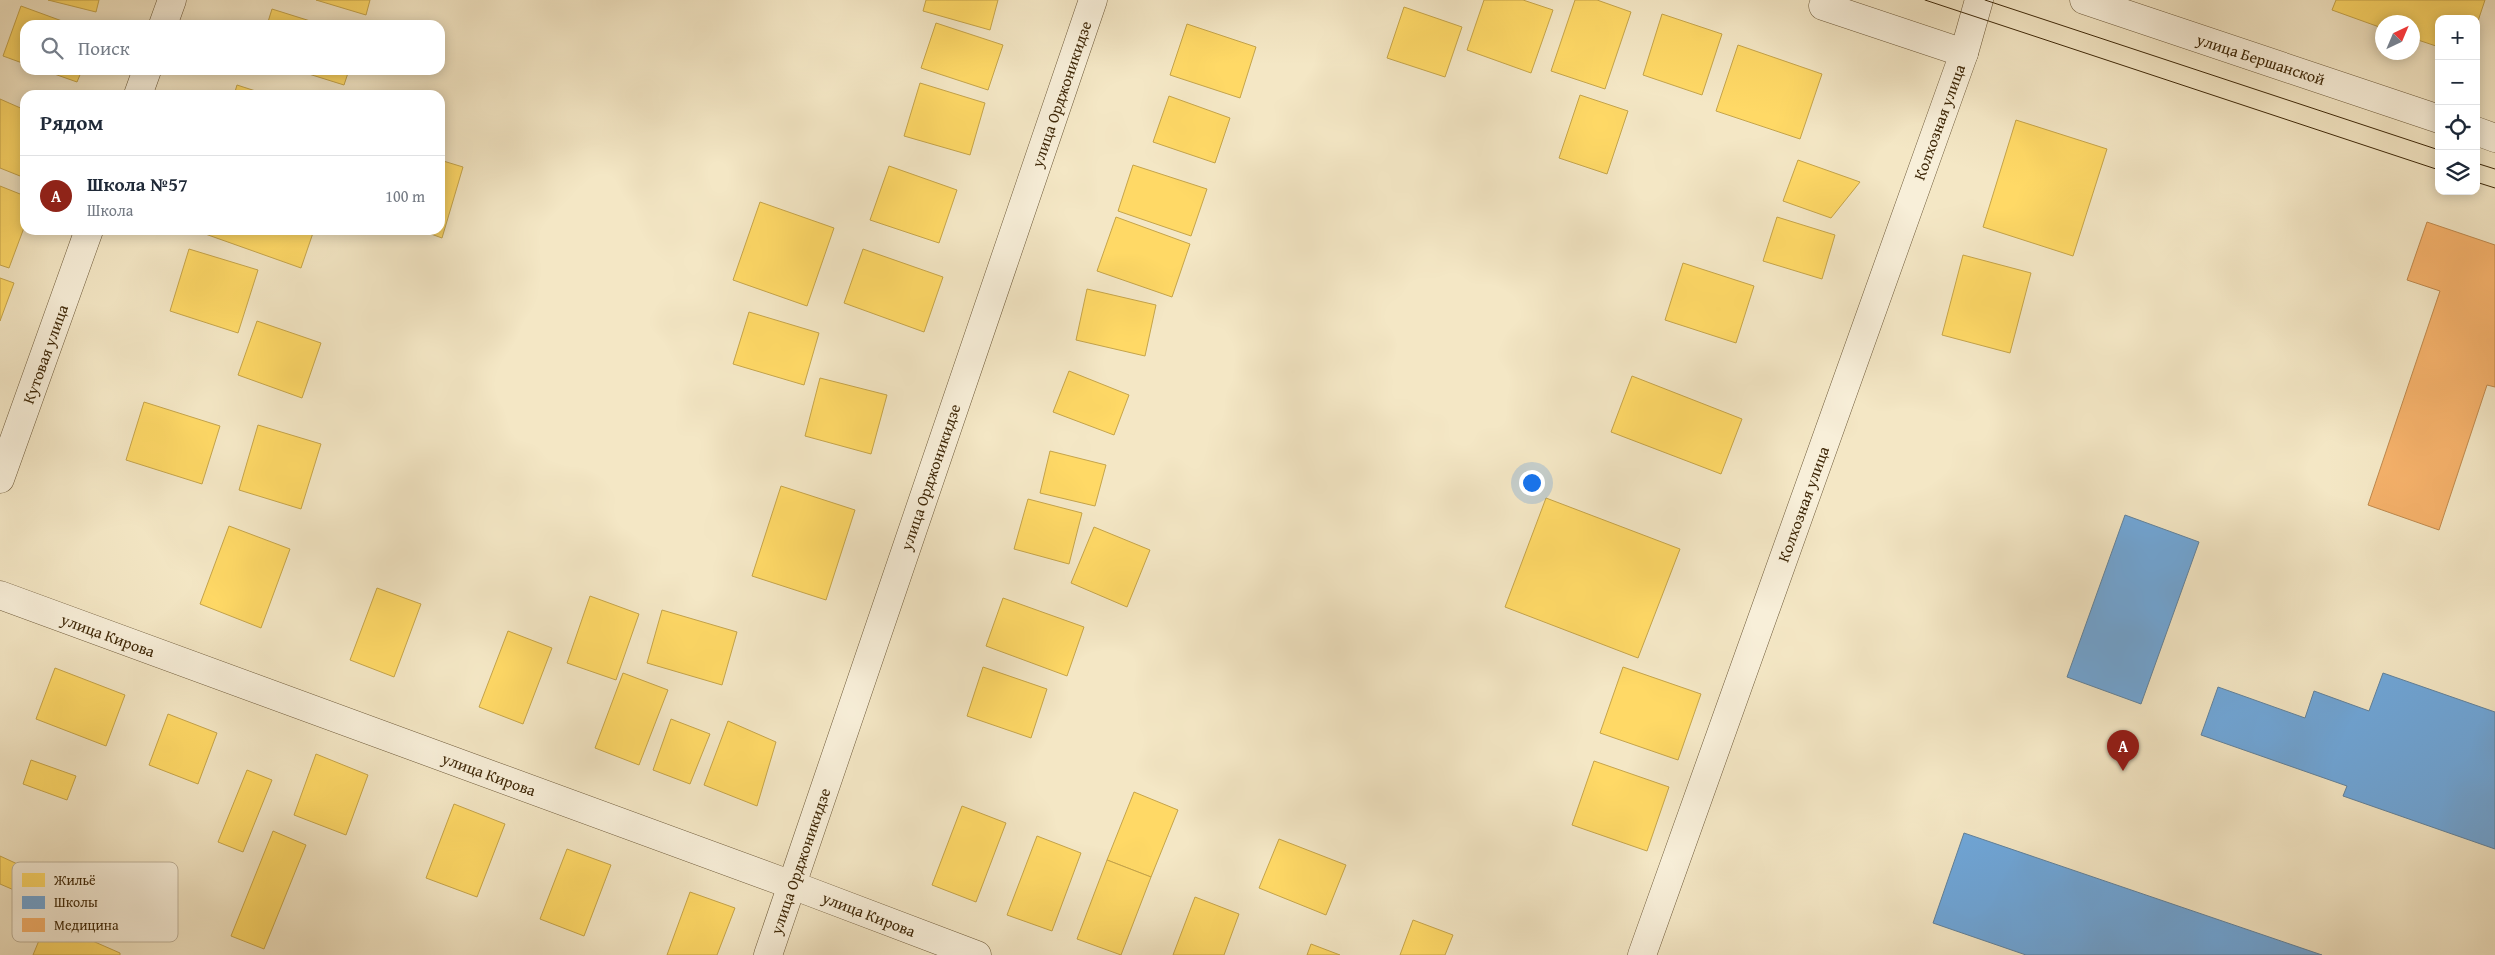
<!DOCTYPE html>
<html lang="ru">
<meta charset="utf-8">
<style>
:root{--surface:#fff;--page:#f6f6f7;--text:#1f2937;--muted:#747a83;--line:#e0e1e3;--accent:#8f2418}
body{margin:0;font-family:"Gentium Book Plus",serif;background:var(--page);color:var(--text)}
.controls{position:absolute;right:15px;top:15px;display:grid;overflow:hidden;border-radius:10px;box-shadow:0 2px 12px #0003}
.controls button{width:45px;height:45px;display:grid;place-items:center;padding:0;border:0;border-bottom:1px solid var(--line);background:var(--surface);color:var(--text);font:25px sans-serif}
.compass{position:absolute;left:2375px;top:15px;width:45px;height:45px;border-radius:50%;background:var(--surface);box-shadow:0 2px 12px #0003;rotate:44deg}
.you{position:absolute;left:1531px;top:482px;width:18px;height:18px;margin:-12px;border:4px solid #fff;border-radius:50%;background:#1a73e8;box-shadow:0 0 0 8px #1a73e833}
.badge{display:grid;place-items:center;width:32px;height:32px;border-radius:50%;background:var(--accent);color:#fff;font-size:16px;font-weight:700}
.pin{position:absolute;translate:-50% -41px;filter:drop-shadow(0 1px 2px #0008)}
.pin::after{content:'';position:absolute;top:26px;width:18px;height:15px;background:inherit;clip-path:polygon(0 0,100% 0,50% 100%)}
.list{margin:0;padding:0;list-style:none}
h2{display:flex;justify-content:space-between;align-items:center;height:65px;margin:0;padding:0 20px;font-size:21px}
h2 small{font-size:16px;font-weight:400;color:var(--muted)}
.list li{display:grid;grid-template-columns:32px 1fr auto;gap:15px;align-items:center;box-sizing:border-box;height:80px;padding:0 20px;border-top:1px solid var(--line)}
.list b{display:block;font-size:19px;white-space:nowrap}
.list p{margin:0;font-size:16px;white-space:nowrap;color:var(--muted)}
.list em{font-size:16px;font-style:normal;color:var(--muted)}
.icon{flex:none;width:28px;height:28px;fill:none;stroke:currentColor;stroke-width:2;stroke-linecap:round;stroke-linejoin:round}
.map{position:relative;flex:none;width:2495px;height:955px;overflow:hidden}
.search{position:absolute;background:var(--surface);box-shadow:0 2px 12px #0003;left:20px;top:20px;width:425px;height:55px;display:flex;align-items:center;gap:12px;box-sizing:border-box;padding:0 18px;border-radius:15px;color:var(--muted);font-size:19px}
.panel{position:absolute;background:var(--surface);box-shadow:0 2px 12px #0003;left:20px;top:90px;width:425px;height:145px;border-radius:15px}
.map>svg:first-child{display:block}
</style>
<div class="map">
<svg width="2495" height="955" viewBox="0 0 2495 955">
<rect width="100%" height="100%" fill="#f4e7c5"/>
<filter id="stains"><feTurbulence type="fractalNoise" baseFrequency=".004" numOctaves="4"/><feColorMatrix values="0 0 0 0 .2 0 0 0 0 .09 0 0 0 0 .02 0 0 0 .5 -.17"/></filter>
<radialGradient id="worn" r=".72"><stop offset=".6" stop-color="#630" stop-opacity="0"/><stop offset="1" stop-color="#630" stop-opacity=".3"/></radialGradient>
<g fill="#ffd966" stroke="#c5a44a">
<polygon points="48,0 99,0 96,12"/>
<polygon points="316,0 370,0 366,15"/>
<polygon points="926,0 998,0 990,30 923,11"/>
<polygon points="1484,0 1523,0 1553,10 1531,73 1467,50"/>
<polygon points="1575,0 1597,0 1631,12 1605,89 1551,71"/>
<polygon points="2336,0 2485,0 2476,27 2476,19 2439,19 2439,47 2412,38 2412,22 2382,22 2382,28 2332,10"/>
<polygon points="21,6 73,25 25,25 25,64 3,56"/>
<polygon points="1404,7 1462,27 1445,77 1387,58"/>
<polygon points="272,9 323,25 267,25"/>
<polygon points="1662,14 1722,34 1702,95 1643,75"/>
<polygon points="936,23 1003,45 988,90 921,68"/>
<polygon points="1187,24 1256,47 1240,98 1170,75"/>
<polygon points="1738,45 1822,74 1800,139 1716,111"/>
<polygon points="43,70 82,70 77,82"/>
<polygon points="296,70 349,70 344,85"/>
<polygon points="920,83 985,103 970,155 904,136"/>
<polygon points="237,85 268,95 234,95"/>
<polygon points="1580,95 1628,111 1607,174 1559,158"/>
<polygon points="1169,96 1230,118 1215,163 1153,142"/>
<polygon points="0,99 25,110 25,178 0,168"/>
<polygon points="2016,120 2107,149 2073,256 1983,227"/>
<polygon points="440,160 463,167 442,238 420,230 440,230"/>
<polygon points="1798,160 1860,182 1831,218 1783,201"/>
<polygon points="1133,165 1207,189 1191,236 1118,211"/>
<polygon points="889,166 957,190 939,243 870,220"/>
<polygon points="0,186 25,196 25,225 9,268 0,265"/>
<polygon points="760,202 834,228 807,306 733,280"/>
<polygon points="1116,217 1190,244 1172,297 1097,271"/>
<polygon points="1777,217 1835,235 1822,279 1763,261"/>
<polygon points="194,230 314,230 301,268"/>
<polygon points="189,249 258,270 238,333 170,311"/>
<polygon points="863,249 943,277 924,332 844,303"/>
<polygon points="1963,255 2031,273 2010,353 1942,335"/>
<polygon points="1683,263 1754,286 1736,343 1665,320"/>
<polygon points="0,278 14,283 0,321"/>
<polygon points="1087,289 1156,305 1145,356 1076,340"/>
<polygon points="749,312 819,333 804,385 733,364"/>
<polygon points="257,321 321,343 302,398 238,375"/>
<polygon points="1069,371 1129,395 1114,435 1053,412"/>
<polygon points="1632,376 1742,419 1721,474 1611,432"/>
<polygon points="820,378 887,395 871,454 805,436"/>
<polygon points="144,402 220,426 202,484 126,460"/>
<polygon points="258,425 321,444 301,509 239,490"/>
<polygon points="1050,451 1106,465 1095,506 1040,493"/>
<polygon points="781,486 855,510 826,600 752,576"/>
<polygon points="1546,498 1680,549 1638,658 1505,607"/>
<polygon points="1028,499 1082,513 1069,564 1014,549"/>
<polygon points="229,526 290,549 261,628 200,604"/>
<polygon points="1094,527 1150,550 1127,607 1071,583"/>
<polygon points="377,588 421,604 394,677 350,660"/>
<polygon points="590,596 639,614 616,680 567,663"/>
<polygon points="1003,598 1084,627 1067,676 986,646"/>
<polygon points="662,610 737,632 722,685 647,663"/>
<polygon points="508,631 552,648 523,724 479,707"/>
<polygon points="983,667 1047,689 1031,738 967,716"/>
<polygon points="1623,667 1701,694 1678,760 1600,733"/>
<polygon points="55,668 125,695 106,746 36,719"/>
<polygon points="623,673 668,690 639,765 595,748"/>
<polygon points="168,714 217,733 198,784 149,765"/>
<polygon points="671,719 710,734 690,784 653,770"/>
<polygon points="728,721 776,742 757,806 704,785"/>
<polygon points="316,754 368,775 346,835 294,815"/>
<polygon points="31,760 76,776 67,800 23,784"/>
<polygon points="1594,761 1669,787 1647,851 1572,825"/>
<polygon points="247,770 272,780 243,852 218,842"/>
<polygon points="1134,792 1178,810 1151,877 1107,860"/>
<polygon points="454,804 505,824 477,897 426,878"/>
<polygon points="962,806 1006,823 976,902 932,885"/>
<polygon points="273,831 306,845 264,949 231,936"/>
<polygon points="1037,836 1081,853 1052,931 1007,915"/>
<polygon points="1279,839 1346,865 1326,915 1259,888"/>
<polygon points="567,849 611,865 584,936 540,919"/>
<polygon points="0,856 24,867 14,890 0,884"/>
<polygon points="1107,860 1151,877 1121,955 1077,939"/>
<polygon points="690,892 735,908 717,955 667,955"/>
<polygon points="1195,897 1239,914 1224,955 1173,955"/>
<polygon points="1413,920 1453,935 1445,955 1400,955"/>
<polygon points="47,921 120,953 120,955 33,955"/>
<polygon points="1311,944 1340,955 1307,955"/>
</g>
<g fill="#6fa8dc" stroke="#61829c">
<polygon points="2125,515 2199,542 2141,704 2067,677"/>
<polygon points="2383,673 2495,712 2495,849 2343,796 2347,786 2201,735 2218,687 2305,718 2314,691 2369,711"/>
<polygon points="1964,833 2322,955 2026,955 1933,923"/>
</g>
<polygon fill="#f6b26b" stroke="#bf894d" points="2427,222 2495,245 2495,387 2487,385 2439,530 2368,505 2440,291 2407,280"/>
<g fill="none" stroke-linecap="round" stroke-linejoin="round">
<g stroke="#6c5837" stroke-width="29">
<g id="minor">
<polyline points="2084,0 2439,119"/>
<polyline points="1823,6 1964,53"/>
<polyline points="163,25 172,0"/>
<polyline points="138,95 147,70"/>
<polyline points="2476,131 2495,138"/>
<polyline points="0,479 89,230"/>
<polyline points="0,595 792,885 977,955"/>
<polyline points="768,955 1093,0"/>
<polyline points="1642,955 1964,53 1979,0"/>
</g>
</g>
<use href="#minor" stroke="#f8efd9" stroke-width="28"/>
<g stroke="#3f2808" stroke-width="1">
<polyline points="1925,0 2439,170"/>
<polyline points="1985,0 2439,150"/>
<polyline points="2476,163 2495,169"/>
<polyline points="2476,182 2495,188"/>
</g>
</g>
<g text-anchor="middle" stroke-width="5" stroke-linejoin="round" paint-order="stroke">
<g font-size="16" fill="#3f2808" stroke="#f8efd9">
<text transform="translate(2261 59) rotate(18)" y="6">улица Бершанской</text>
<text transform="translate(1061 94) rotate(-71)" y="6">улица Орджоникидзе</text>
<text transform="translate(1939 122) rotate(-70)" y="6">Колхозная улица</text>
<text transform="translate(45 354) rotate(-70)" y="6">Кутовая улица</text>
<text transform="translate(930 477) rotate(-71)" y="6">улица Орджоникидзе</text>
<text transform="translate(1803 504) rotate(-70)" y="6">Колхозная улица</text>
<text transform="translate(108 635) rotate(20)" y="6">улица Кирова</text>
<text transform="translate(489 774) rotate(20)" y="6">улица Кирова</text>
<text transform="translate(800 861) rotate(-71)" y="6">улица Орджоникидзе</text>
<text transform="translate(869 914) rotate(21)" y="6">улица Кирова</text>
</g>
</g>
<rect x="12" y="862" width="166" height="80" rx="8" fill="#f8efd9" stroke="#c0b39a" stroke-width="1"/>
<rect x="22" y="873" width="23" height="14" fill="#ffd966"/>
<rect x="22" y="896" width="23" height="13" fill="#6fa8dc"/>
<rect x="22" y="918" width="23" height="14" fill="#f6b26b"/>
<g font-size="14" fill="#3f2808">
<text x="54" y="885">Жильё</text>
<text x="54" y="907">Школы</text>
<text x="54" y="930">Медицина</text>
</g>
<rect width="100%" height="100%" filter="url(#stains)"/>
<rect width="100%" height="100%" fill="url(#worn)"/>
</svg>
<div class="controls">
<button>+</button>
<button>−</button>
<button><svg class="icon" aria-label="locate" viewBox="0 0 24 24"><circle cx="12" cy="12" r="6"/><path d="M12 2v4M12 18v4M2 12h4M18 12h4"/></svg></button>
<button><svg class="icon" aria-label="layers" viewBox="0 0 24 24"><path d="M12 4l9 5-9 5-9-5zM3 14l9 5 9-5"/></svg></button>
</div>
<svg class="compass" viewBox="-18 -18 36 36"><path d="M0-13l5 13h-10z" fill="#e53935"/><path d="M0 13l5-13h-10z" fill="#747a83"/></svg>
<div class="you"></div>
<div class="pin badge" style="left:2123px;top:771px">A</div>
<div class="search"><svg class="icon" aria-label="search" viewBox="0 0 24 24"><circle cx="10" cy="10" r="6"/><path d="M15 15l6 6"/></svg>Поиск</div>
<section class="panel">
<h2>Рядом<small></small></h2>
<ul class="list">
<li><span class="badge">A</span><div><b>Школа №57</b><p>Школа</p></div><em>100 m</em></li>
</ul>
</section>
</div>
